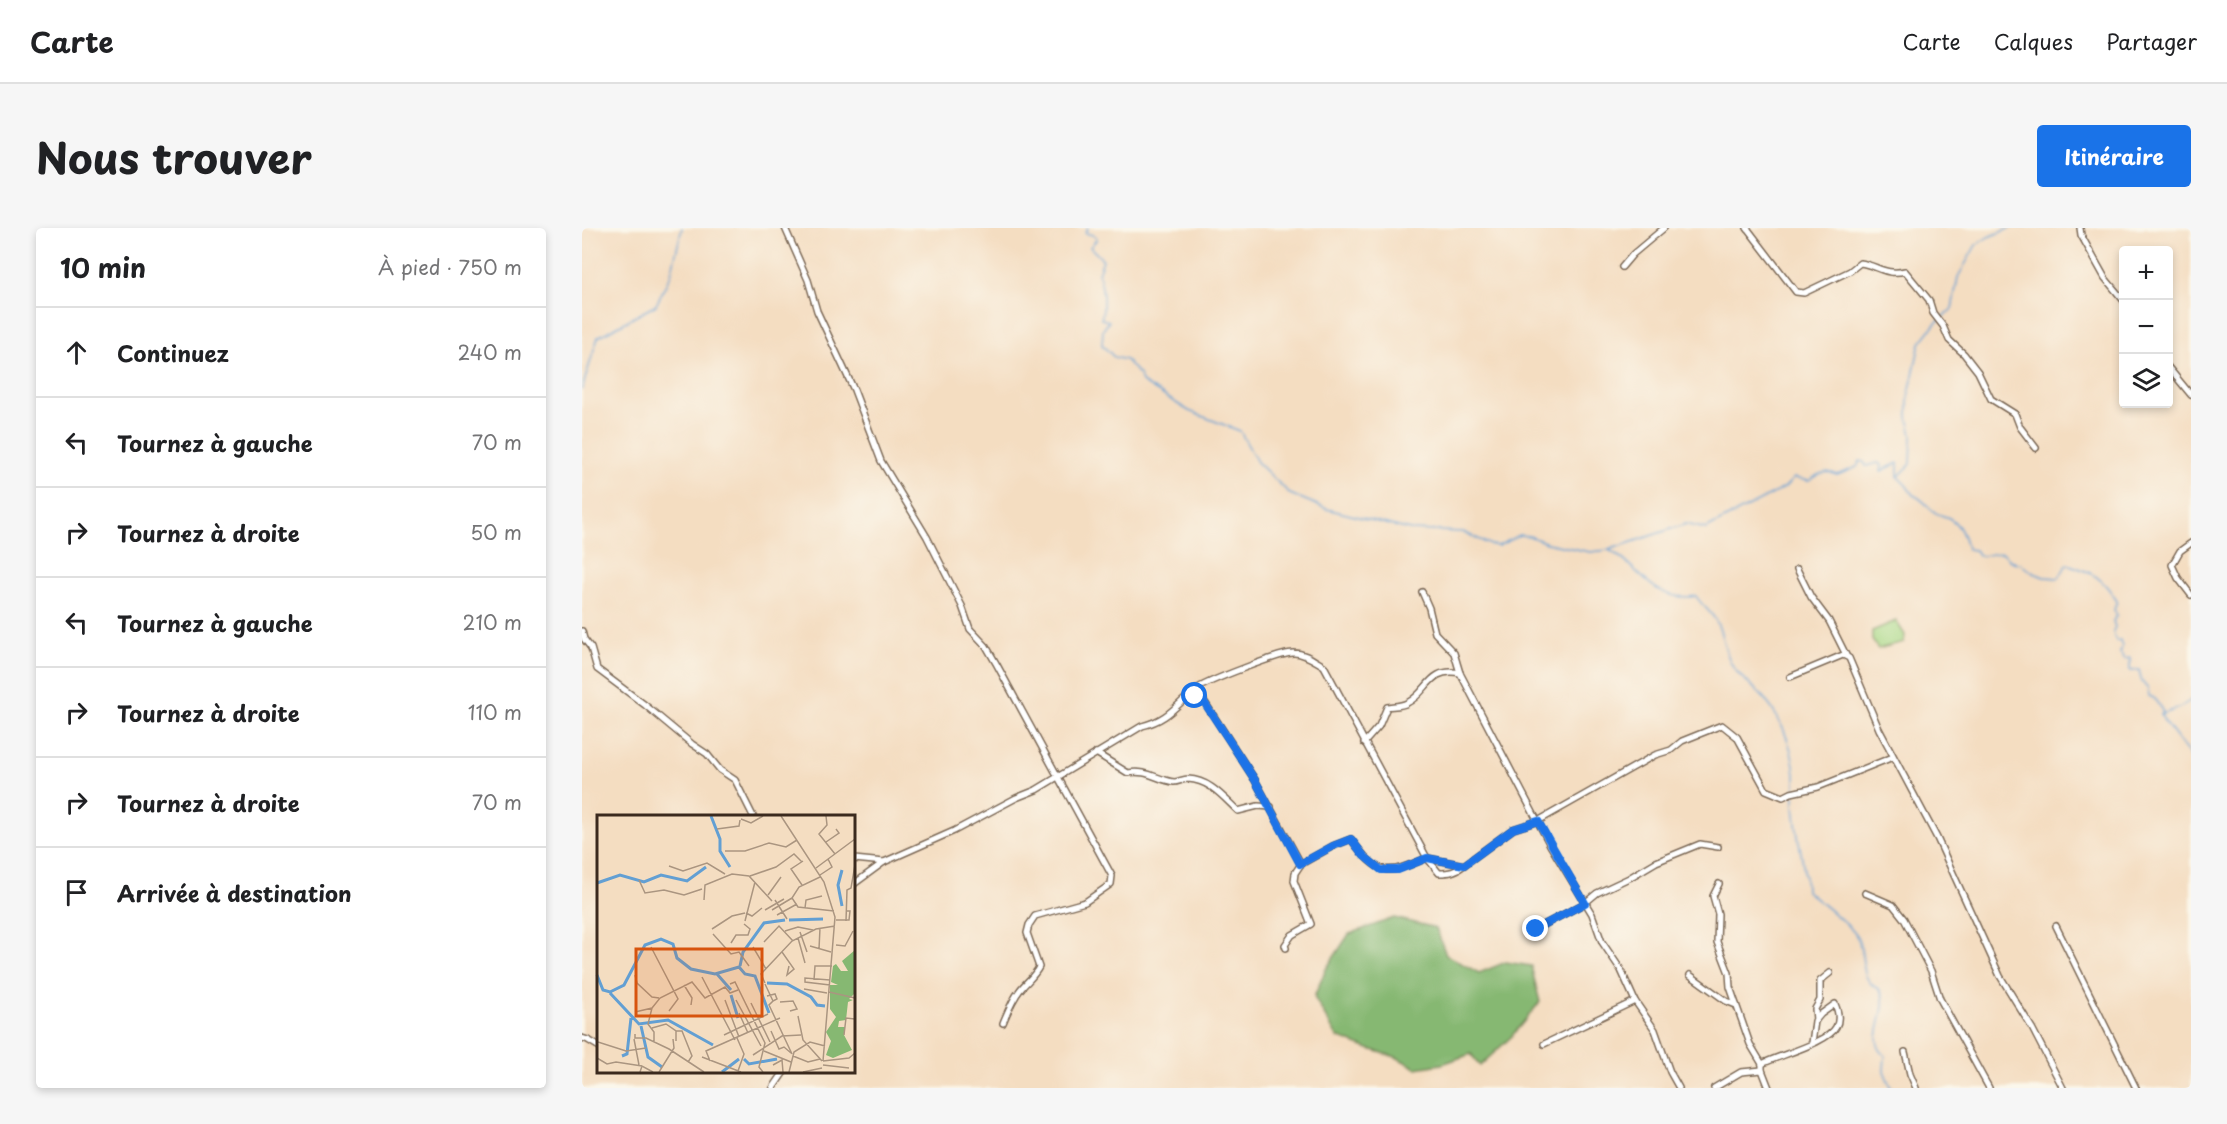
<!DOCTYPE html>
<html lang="fr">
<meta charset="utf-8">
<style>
:root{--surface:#fff;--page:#f6f6f6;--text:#202124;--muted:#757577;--line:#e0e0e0;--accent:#1a73e8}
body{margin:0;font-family:"Playpen Sans",sans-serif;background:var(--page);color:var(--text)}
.controls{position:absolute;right:18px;top:18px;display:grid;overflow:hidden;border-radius:6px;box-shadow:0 3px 9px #0003}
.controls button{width:54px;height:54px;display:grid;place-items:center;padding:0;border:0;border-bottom:2px solid var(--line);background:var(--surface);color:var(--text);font:30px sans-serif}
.stop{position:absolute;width:18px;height:18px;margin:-14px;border:4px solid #1a73e8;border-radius:50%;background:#fff}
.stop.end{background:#1a73e8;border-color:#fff;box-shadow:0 2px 6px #0008}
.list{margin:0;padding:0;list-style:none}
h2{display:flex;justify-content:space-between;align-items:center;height:78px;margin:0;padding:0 24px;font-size:26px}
h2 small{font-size:20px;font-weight:400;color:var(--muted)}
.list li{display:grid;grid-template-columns:39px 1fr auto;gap:18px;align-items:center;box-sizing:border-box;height:90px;padding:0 24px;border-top:2px solid var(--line)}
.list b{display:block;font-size:22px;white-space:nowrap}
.list em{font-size:20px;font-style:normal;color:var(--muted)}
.icon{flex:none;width:33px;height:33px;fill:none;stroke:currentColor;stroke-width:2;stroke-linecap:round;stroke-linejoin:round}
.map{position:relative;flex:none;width:1609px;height:860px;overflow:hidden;border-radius:6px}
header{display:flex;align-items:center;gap:36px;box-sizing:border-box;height:84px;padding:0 30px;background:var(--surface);border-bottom:2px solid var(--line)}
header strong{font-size:28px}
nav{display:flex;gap:33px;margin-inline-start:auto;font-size:21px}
.intro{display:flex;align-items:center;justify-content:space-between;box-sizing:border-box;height:144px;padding:0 36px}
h1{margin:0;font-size:42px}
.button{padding:15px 27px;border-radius:6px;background:var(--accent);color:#fff;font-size:21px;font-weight:700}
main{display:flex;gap:36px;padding:0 36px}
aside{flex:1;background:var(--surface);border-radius:6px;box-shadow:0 3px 9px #0003}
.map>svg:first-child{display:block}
</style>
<header>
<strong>Carte</strong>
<nav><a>Carte</a><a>Calques</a><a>Partager</a></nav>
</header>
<div class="intro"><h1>Nous trouver</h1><a class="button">Itinéraire</a></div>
<main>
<aside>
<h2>10 min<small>À pied · 750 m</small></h2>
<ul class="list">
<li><svg class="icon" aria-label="ahead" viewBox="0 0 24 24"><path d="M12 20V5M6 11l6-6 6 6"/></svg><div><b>Continuez</b></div><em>240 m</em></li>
<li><svg class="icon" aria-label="left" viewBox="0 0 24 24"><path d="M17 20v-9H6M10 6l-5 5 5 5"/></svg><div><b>Tournez à gauche</b></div><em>70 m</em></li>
<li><svg class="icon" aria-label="right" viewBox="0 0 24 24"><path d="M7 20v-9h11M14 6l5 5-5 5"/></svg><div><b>Tournez à droite</b></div><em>50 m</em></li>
<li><svg class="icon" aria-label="left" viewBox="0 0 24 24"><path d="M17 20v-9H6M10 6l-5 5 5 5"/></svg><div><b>Tournez à gauche</b></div><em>210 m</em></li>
<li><svg class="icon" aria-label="right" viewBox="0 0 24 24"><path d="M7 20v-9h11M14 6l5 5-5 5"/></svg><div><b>Tournez à droite</b></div><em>110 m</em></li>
<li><svg class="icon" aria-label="right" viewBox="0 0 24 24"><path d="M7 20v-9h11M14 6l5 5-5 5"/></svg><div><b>Tournez à droite</b></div><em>70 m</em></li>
<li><svg class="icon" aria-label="arrive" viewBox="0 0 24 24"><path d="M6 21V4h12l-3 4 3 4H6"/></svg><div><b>Arrivée à destination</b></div></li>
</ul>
</aside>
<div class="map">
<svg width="1609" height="860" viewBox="0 0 1609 860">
<rect width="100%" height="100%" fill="#fbf7ec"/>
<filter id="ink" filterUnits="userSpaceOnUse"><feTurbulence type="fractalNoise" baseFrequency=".0167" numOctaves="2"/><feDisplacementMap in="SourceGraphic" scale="12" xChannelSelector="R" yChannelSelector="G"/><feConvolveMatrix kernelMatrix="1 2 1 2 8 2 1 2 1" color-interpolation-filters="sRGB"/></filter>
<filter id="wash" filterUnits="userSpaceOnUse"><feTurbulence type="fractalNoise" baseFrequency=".008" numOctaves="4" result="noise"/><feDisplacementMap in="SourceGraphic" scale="24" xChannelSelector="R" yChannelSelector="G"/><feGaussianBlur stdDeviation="1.35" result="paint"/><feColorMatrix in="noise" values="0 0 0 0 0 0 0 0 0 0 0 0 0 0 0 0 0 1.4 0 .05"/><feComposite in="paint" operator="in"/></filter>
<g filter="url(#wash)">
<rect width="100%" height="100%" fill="#f4ddc1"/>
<polygon fill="#a9d885" stroke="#728152" stroke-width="1.5" points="1314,393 1323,407 1322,414 1296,421 1290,412 1290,403"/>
<polygon fill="#86b872" stroke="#607148" stroke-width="1.5" points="812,690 854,700 864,727 897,745 924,734 949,738 958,774 929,809 898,838 889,826 860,836 834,840 814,829 787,821 755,809 732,769 744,741 767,706"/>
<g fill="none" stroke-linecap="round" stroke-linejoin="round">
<g stroke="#629fd3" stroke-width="1.5">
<path d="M 506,0 L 503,5 L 511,7 L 515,11 L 508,19 L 521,32 L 516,45 C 521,56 523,80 519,91 L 527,93 L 521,102 L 520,117 L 532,129 L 544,132 L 558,148 L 560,154 L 607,183 L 658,203 L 675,234 L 708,266 L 745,281 L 828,302 L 881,304 L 909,317 L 916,318 L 937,307 L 947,308 L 965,315 L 1008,324 L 1026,322 L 1104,296 L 1124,301 L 1202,260 L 1212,250 L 1227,253 C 1236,246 1244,241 1255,247 L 1275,239 L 1278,233 L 1282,234 L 1284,238 L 1296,235 L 1300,237 L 1299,243 L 1316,235 L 1316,249 L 1324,257 L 1331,267 C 1342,271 1345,279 1354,285 C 1357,287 1363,288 1367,290 C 1379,297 1383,309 1385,321 L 1393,322 L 1397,328 C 1406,328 1412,324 1421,325 L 1429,333 L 1440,337 L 1452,345 L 1462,349 L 1477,350 L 1485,336 C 1512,345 1520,349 1535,373 L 1532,382 L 1535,387 L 1531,393 L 1533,399 L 1531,403 L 1534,413 L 1538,412 L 1540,419 L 1538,425 L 1543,431 L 1548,430 L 1548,443 L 1557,442 L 1560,454 L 1566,461 L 1567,468 L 1572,470 L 1581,484 L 1579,487 L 1582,493 L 1609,529"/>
<polyline points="0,161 16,109 74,77 89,46 100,0"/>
<polyline points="1316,249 1329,236 1330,207 1326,189 1326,170 1338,115 1353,96 1370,81 1376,49 1394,17 1406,9 1429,0"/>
<path d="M 1027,322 C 1059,339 1069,375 1114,368 C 1119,377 1129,383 1134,393 C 1142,408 1142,426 1152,440 C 1160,452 1172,458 1181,469 C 1203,495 1215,529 1213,563"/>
<polyline points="1581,486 1597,480 1609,472"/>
<path d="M 1212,568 C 1211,600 1223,631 1224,663 C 1235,672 1268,697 1274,707 C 1285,725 1275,752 1297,761 C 1299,764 1301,767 1301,770 C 1304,789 1285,813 1303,827 L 1302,843 L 1309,860"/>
</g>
</g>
</g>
<g filter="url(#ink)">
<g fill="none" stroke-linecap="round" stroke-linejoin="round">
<g stroke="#7c6957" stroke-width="8">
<g id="street">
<path d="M 203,0 L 226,52 L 235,83 L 272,162 L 299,233 L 345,309 L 380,378 L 388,401 L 404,418 L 415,437 L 530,648 L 529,656 L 503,674 L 453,688 L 447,697 L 445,705 L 457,739 C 452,749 444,754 438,762 C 430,772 426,783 421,795"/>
<path d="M 1165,0 L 1214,64 L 1222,65 L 1268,43 L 1278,35 C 1295,37 1303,48 1323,43 L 1347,72 L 1351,85 L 1361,98 L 1367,112 L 1382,126 L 1396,144 L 1409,171 L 1433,186 L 1438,199 L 1454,220"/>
<polyline points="1498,0 1499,7 1523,50 1542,73"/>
<polyline points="1040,39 1051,26 1082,0"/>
<polyline points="1586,139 1609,167"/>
<polyline points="1609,315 1598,323 1590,337 1596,350 1609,367"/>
<polyline points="1215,341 1229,369 1247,393 1264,427"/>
<polyline points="840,364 847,380 853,405 872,425 878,445 968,617 1010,686 1020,714 1039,742 1053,773 1073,802 1088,844 1097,860"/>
<polyline points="0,403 2,411 9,420 15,441 63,477 110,516 125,526 138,542 153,552 171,588"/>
<polyline points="1208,449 1261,427 1267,430 1297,501 1355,610 1418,748 1450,800 1481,860"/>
<polyline points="614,463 613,468 622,473 673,552 719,636 713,645 712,653 729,696 710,707 703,717 704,720"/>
<path d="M 782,515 L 797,498 L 805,479 C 811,478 820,478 825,475 C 847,464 846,439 878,445"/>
<path d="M 514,525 L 546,545 C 564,541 576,552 592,554 C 596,554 601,551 606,551 C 628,552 641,569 656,583 L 676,578 L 689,579"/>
<polyline points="272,631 302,634"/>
<path d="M 719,636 L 751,618 L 769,611 C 797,649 804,647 845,630 L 857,645 C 867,645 874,644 882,637"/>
<path d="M 272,656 L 302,634 L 372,603 L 434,570 L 454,562 L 560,498 C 587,491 593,478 613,462 C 623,454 700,424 712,425 C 723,425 733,433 742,438 L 845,630 L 882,637 L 931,601 L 956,593 L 1073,527 L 1089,522 L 1100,513 L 1140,497 L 1155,509 L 1184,562 L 1201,569 L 1209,565 L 1236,559 L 1311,529"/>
<polyline points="1137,656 1131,668 1136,686 1135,714 1147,745 1148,759 1168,816 1180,836 1180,842 1187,860"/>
<polyline points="1283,665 1311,677 1322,691 1349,743 1358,771 1407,860"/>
<polyline points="1474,698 1554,860"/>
<polyline points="954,701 1003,675 1015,665 1047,650 1074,634 1118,616 1136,619"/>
<polyline points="1108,747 1144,773 1154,777"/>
<polyline points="1234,792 1233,781 1238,772 1238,753 1248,745"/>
<polyline points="0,810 6,812 16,818"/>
<polyline points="962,816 1053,773"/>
<polyline points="1323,824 1328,846 1334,860"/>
<path d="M 1180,836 C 1197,827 1246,815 1254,799 C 1258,792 1256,783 1253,776 L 1239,786 L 1233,793 L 1230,815"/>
<polyline points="191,860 202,844"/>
<polyline points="1132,860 1159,844 1180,842"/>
</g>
</g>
<use href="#street" stroke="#fff" stroke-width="5"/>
</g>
</g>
<g fill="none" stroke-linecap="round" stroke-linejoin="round" filter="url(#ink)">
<polyline stroke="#1a73e8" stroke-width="8" points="613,468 622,474 673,552 718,636 751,618 769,611 782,628 799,642 816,642 845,630 882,637 931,601 956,593 1003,675 954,701"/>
</g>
<g transform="translate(15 587)">
<rect width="258" height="258" fill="#f4ddc1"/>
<path d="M 258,135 L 258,178 L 252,184 L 256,185 L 251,187 L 249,205 L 242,206 L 241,212 L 248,212 L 247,220 L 255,235 L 236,243 L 229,240 L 234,226 L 229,217 L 239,202 L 233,194 L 233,170 L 241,170 L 234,167 L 236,151 L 239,149 L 244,156 L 251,156 L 245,146 Z" fill="#86b872"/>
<path fill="none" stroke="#629fd3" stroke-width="3" d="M 114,1 L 123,24 L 123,36 L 133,52M 245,55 L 241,70 L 245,91M 0,68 L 23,60 L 47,67 L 64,60 L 90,66 L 109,52M 192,105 L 226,104M 143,151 L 146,137 L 167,108 L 188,105M 120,159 L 134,175M 0,160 L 6,175 L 13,177 L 27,170 L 48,130 L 64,124 L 76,129 L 80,143 L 94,154 L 118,159 L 142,152 L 148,159 L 158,161 L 172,198M 170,168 L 190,169 L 214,182 L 220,190 L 228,191M 13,178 L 42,209 L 71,205 L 116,230M 134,180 L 141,203M 44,211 L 51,242 L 65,252M 25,241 L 30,239 L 34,203M 147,244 L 152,249 L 180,244M 125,257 L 142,244"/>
<path fill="none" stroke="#aa9580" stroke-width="1.5" d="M 184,1 L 227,67 L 238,102 L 226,246M 229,1 L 230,10 L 222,19 L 238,39M 144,4 L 154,8 L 166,1M 120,14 L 142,11 L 143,5M 229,27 L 242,18 L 239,14M 128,36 L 148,36 L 172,28 L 189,32 L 200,25M 72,51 L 86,56 L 110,48 L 128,59M 219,53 L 258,24M 223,60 L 235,52 L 231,44M 153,61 L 179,52 L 197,39 L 205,47M 223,62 L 202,72 L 195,83 L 201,92 L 237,96M 42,65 L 48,78 L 67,75 L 87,80 L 105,74M 205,70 L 194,54 L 206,46M 171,80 L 184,62M 107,85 L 108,70 L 135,59 L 152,61 L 175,86M 178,85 L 190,104M 208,93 L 209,85 L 225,81M 168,95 L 187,84M 175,95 L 195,83M 149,98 L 155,101 L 165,93M 180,100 L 200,89M 239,105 L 252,105 L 253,96 L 249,96M 148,106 L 158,67M 249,106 L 250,75 L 254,73 L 258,50M 115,114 L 135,101 L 148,98M 188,116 L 201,112 L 216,115M 203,117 L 210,137M 116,119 L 134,139 L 142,137 L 152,151M 201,123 L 208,148M 167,127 L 182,111 L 196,126M 134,128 L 139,120 L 151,120 L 153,114 L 147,109M 239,130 L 248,131 L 256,116M 213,131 L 234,137M 54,132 L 81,184 L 72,196M 156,132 L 169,154M 222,134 L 223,113M 185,137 L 197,154 L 190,160 L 192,151M 38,160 L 40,168 L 55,182 L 62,183M 105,162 L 138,225M 217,165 L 218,151 L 235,151M 233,165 L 208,163 L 208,167 L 233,170M 168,168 L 164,159 L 195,126 L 219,114 L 238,111M 133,169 L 138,167 L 168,228 L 162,252 L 166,257M 168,169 L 176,186 L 172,190 L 195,239M 87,170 L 95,183 L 94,190M 207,174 L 230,178M 232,177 L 258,183M 170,181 L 178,179 L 180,184 L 176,186M 128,185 L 142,222M 139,185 L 164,231M 183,187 L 196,186 L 200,194 L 193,196M 154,188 L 173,227M 55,193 L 51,209 L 57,217 L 57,227M 38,197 L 55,193 L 63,183 L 95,167 L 108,183 L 128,172 L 133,178 L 141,175M 142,198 L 151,218M 201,201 L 206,225 L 225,246M 55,213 L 69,209 L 79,216 L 79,226M 79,216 L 85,216 L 95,241 L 91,247M 174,216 L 182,234 L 187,232 L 194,238M 38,219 L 38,223 L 49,223 L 72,234 L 107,257M 127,220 L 171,199M 247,220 L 249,203 L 258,204M 140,223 L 147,239 L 141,256M 37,224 L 42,250M 1,227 L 29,236 L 49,233M 167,236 L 194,247M 156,240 L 185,221 L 204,220M 196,241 L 211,247 L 223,244M 105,242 L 144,257M 0,243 L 10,249 L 19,247 L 45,251M 113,246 L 109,236 L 183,203M 226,246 L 252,243 L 258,238M 176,250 L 185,245 L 186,257M 226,250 L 252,253M 43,257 L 45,251 L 56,257M 62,257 L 77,233 L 76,224M 192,257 L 197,237 L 213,227 L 228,231M 206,257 L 225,253"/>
<path fill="#d7540e" fill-opacity="0.15" stroke="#d7540e" stroke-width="3" d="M 39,134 L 165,134 L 165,201 L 39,201 Z"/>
<rect width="258" height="258" fill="none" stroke="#3b2a1e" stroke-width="3"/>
</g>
</svg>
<div class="controls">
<button>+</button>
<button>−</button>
<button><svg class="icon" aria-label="layers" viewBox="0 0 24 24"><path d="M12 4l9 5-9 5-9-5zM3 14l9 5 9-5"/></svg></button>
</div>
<div class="stop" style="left:613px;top:468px"></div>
<div class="stop end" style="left:954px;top:701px"></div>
</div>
</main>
